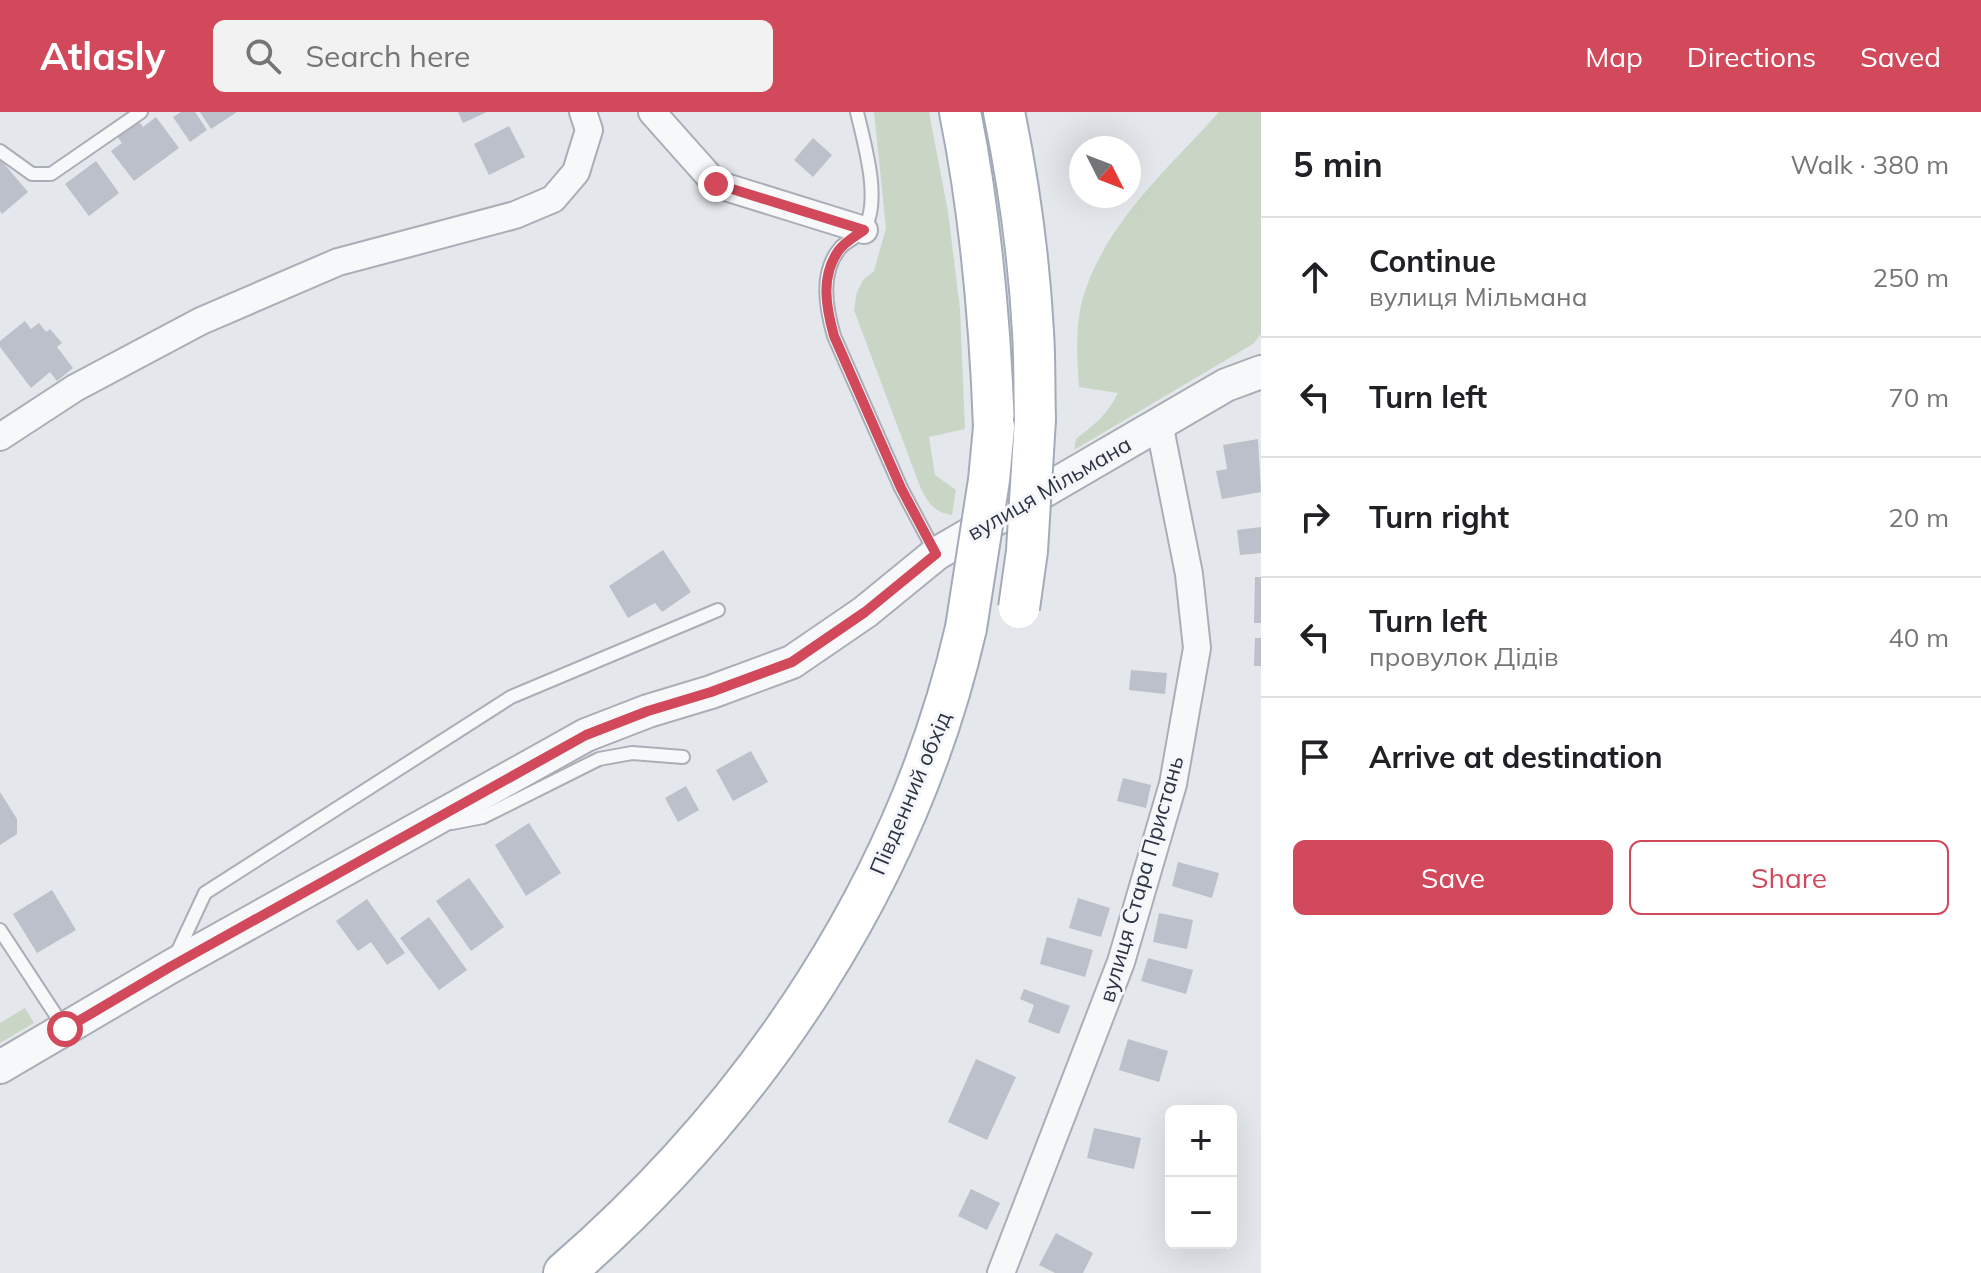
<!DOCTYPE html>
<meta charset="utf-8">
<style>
:root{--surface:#fff;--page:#f2f2f2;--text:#202124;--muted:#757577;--line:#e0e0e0;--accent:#d1495b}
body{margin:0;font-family:Mulish,sans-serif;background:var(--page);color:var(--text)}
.controls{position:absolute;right:24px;bottom:24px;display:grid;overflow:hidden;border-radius:12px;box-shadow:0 8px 32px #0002}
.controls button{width:72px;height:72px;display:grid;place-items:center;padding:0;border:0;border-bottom:2px solid var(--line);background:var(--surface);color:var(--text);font:40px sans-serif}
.compass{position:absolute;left:1069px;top:24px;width:72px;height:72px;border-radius:50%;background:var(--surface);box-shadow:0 8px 32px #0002;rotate:132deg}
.stop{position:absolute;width:24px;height:24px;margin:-18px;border:6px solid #d1495b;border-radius:50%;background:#fff}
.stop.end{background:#d1495b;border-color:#fff;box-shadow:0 2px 8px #0008}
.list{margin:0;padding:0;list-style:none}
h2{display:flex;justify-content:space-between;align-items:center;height:104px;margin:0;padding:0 32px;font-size:34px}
h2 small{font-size:26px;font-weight:400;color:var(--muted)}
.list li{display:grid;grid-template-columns:52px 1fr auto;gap:24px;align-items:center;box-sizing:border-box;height:120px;padding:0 32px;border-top:2px solid var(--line)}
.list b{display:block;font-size:30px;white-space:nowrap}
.list p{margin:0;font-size:26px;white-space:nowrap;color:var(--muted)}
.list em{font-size:26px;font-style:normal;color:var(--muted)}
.actions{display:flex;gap:16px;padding:24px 32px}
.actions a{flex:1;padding:18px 0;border:2px solid var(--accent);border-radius:12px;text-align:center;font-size:28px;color:var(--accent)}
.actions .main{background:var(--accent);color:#fff}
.icon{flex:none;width:44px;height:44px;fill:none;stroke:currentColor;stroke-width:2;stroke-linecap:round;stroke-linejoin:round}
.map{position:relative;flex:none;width:1261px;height:1161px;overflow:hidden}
header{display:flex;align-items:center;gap:48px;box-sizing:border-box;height:112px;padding:0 40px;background:var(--accent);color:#fff}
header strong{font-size:38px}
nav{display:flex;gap:44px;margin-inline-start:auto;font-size:28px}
.search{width:560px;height:72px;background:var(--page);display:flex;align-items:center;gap:20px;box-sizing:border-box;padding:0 28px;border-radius:12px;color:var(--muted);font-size:30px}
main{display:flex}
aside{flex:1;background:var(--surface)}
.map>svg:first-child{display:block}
</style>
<header>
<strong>Atlasly</strong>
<div class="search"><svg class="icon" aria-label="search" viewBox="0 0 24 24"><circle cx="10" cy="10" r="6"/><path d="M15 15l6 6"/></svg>Search here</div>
<nav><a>Map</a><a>Directions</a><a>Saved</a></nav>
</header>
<main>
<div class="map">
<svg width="1261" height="1161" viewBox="0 0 1261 1161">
<rect width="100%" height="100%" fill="#e4e7ec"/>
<g fill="#c9d6c5">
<path d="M 874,0 L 929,0 L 948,100 L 960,197 L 965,317 L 929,325 L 935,363 L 956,378 L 952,403 C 934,400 929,392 921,377 L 854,198 L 857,180 L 863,168 L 874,159 L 886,116 Z"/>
<path d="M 1219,0 L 1261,0 L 1261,222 L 1253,232 L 1074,338 L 1076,327 C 1094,313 1108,302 1118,281 L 1079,275 C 1077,246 1075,217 1082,189 C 1103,113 1168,57 1219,0 Z"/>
<polygon points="25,896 34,911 0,931 0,911"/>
</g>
<g fill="#bbc0ca">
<polygon points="181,0 195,0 207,18 190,30 173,5"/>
<polygon points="200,0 237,0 211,17"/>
<polygon points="458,0 487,0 463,11"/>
<polygon points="156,5 179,36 134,69 111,39 122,31 115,22 136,6 143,15"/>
<polygon points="509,14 525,45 489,63 474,32"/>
<polygon points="813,26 832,43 813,65 794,48"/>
<polygon points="0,47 28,80 2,102 0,99"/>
<polygon points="96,49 119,81 89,104 65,72"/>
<polygon points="25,209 31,217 39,211 46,220 50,217 62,231 57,235 73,256 57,269 50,260 31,276 0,235 0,229"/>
<polygon points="1258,327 1261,380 1222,387 1216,359 1227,357 1223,333"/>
<polygon points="1261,415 1261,441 1240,443 1237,418"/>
<polygon points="663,438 691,480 662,500 655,491 628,506 609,474"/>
<polygon points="1255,465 1261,465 1261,511 1254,511"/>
<polygon points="1255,526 1261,526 1261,554 1254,554"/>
<polygon points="1131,558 1167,561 1165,582 1129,578"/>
<polygon points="751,639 768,670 733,689 716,658"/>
<polygon points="1123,666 1151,673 1146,696 1117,689"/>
<polygon points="686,674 699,698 678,710 665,686"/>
<polygon points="0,680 17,707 17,722 0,733"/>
<polygon points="529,711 561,761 526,784 495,733"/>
<polygon points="1178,750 1219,761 1212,786 1172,774"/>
<polygon points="469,766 504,815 471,839 436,789"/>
<polygon points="52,778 76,818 37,841 13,802"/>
<polygon points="1078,786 1110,796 1101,825 1069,816"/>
<polygon points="367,787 405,841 387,853 371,830 358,839 336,809"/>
<polygon points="1159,801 1193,808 1187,837 1153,830"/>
<polygon points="429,805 467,858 439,878 400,826"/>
<polygon points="1047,825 1093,838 1085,865 1040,852"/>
<polygon points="1148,846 1193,858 1186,882 1141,869"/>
<polygon points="1024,877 1070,894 1059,922 1028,910 1034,893 1020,887"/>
<polygon points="1128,927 1168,939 1159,970 1119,958"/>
<polygon points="976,947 1016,965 987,1028 948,1010"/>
<polygon points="1094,1016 1141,1026 1134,1057 1087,1046"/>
<polygon points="971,1077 1000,1091 987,1118 958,1104"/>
<polygon points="1056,1121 1093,1141 1083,1161 1055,1161 1039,1153"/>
</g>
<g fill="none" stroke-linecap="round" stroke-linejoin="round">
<g stroke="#a9aeb7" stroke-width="16">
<g id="service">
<path d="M 857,0 C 864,31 881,86 865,116 C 860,124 848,128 841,135 C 819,160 826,196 834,224 L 901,376 L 935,440"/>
<polyline points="0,39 32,62 51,62 141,0"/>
<polyline points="452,711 483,705 599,647 632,641 683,645"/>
<polyline points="0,818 65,917"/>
<polyline points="176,843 205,781 511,585 718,498"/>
</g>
</g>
<g stroke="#a9aeb7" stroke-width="30">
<g id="minor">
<polyline points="652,0 716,72 864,118"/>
<polyline points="0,325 75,276 201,209 338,150 515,103 553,87 576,60 589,18 583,0"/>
<polyline points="1001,1161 1121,850 1173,672 1197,536 1189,462 1159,311"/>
</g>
</g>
<g stroke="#a9aeb7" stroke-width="36">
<polyline id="tertiary" points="0,955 170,855 586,623 648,599 711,580 792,550 865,500 936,442 1226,273 1261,260"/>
</g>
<g stroke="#a3abb8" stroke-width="44">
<g id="primary">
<path d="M 960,0 C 981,104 990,209 994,315"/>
<path d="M 1004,0 C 1019,73 1029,146 1033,220 C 1035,249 1034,278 1035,307"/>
<path d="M 564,1161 C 759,992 908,769 966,516"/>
</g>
</g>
<use href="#service" stroke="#f7f8fa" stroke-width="12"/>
<use href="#minor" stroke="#f7f8fa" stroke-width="26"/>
<use href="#tertiary" stroke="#f7f8fa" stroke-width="32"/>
<use href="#primary" stroke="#fff" stroke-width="40"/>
<g stroke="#a3abb8" stroke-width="44" stroke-linecap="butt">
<g id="primary-bridge">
<polyline points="1019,496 1027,439 1035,307"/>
<polyline points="966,516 989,368 994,315"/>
</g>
</g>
<use href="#primary-bridge" stroke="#fff" stroke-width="40"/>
</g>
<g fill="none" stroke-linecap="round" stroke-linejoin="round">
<path stroke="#d1495b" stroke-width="10" d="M 65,917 L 170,855 L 586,623 L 648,599 L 711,580 L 792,550 L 865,500 L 936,442 L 901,376 L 834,224 C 826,195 820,164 839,138 C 845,130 856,124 864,118 L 716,72"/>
</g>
<g text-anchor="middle" stroke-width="6" stroke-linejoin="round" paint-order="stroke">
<g font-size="22" fill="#2b3445" stroke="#f4f6f9">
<text transform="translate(1049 376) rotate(-30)" y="8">вулиця Мільмана</text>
<text transform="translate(910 681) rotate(-67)" y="8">Південний обхід</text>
<text transform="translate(1141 767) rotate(-74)" y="8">вулиця Стара Пристань</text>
</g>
</g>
</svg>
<div class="controls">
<button>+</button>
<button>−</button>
</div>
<svg class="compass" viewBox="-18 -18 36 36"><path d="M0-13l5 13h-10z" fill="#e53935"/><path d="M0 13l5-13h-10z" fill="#757577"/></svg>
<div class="stop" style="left:65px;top:917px"></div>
<div class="stop end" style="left:716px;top:72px"></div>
</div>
<aside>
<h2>5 min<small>Walk · 380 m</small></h2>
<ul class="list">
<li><svg class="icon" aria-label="ahead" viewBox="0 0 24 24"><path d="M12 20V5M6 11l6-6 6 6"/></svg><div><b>Continue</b><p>вулиця Мільмана</p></div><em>250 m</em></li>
<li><svg class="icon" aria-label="left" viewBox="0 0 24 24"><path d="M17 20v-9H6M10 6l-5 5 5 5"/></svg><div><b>Turn left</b></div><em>70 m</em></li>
<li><svg class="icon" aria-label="right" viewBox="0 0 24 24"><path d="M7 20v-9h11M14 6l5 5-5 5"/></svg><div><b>Turn right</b></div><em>20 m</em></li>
<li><svg class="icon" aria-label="left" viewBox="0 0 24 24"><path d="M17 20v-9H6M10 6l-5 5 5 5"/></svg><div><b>Turn left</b><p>провулок Дідів</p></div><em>40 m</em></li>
<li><svg class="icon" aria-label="arrive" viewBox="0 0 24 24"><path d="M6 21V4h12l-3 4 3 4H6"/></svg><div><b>Arrive at destination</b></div></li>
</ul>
<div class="actions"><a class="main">Save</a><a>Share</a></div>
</aside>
</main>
